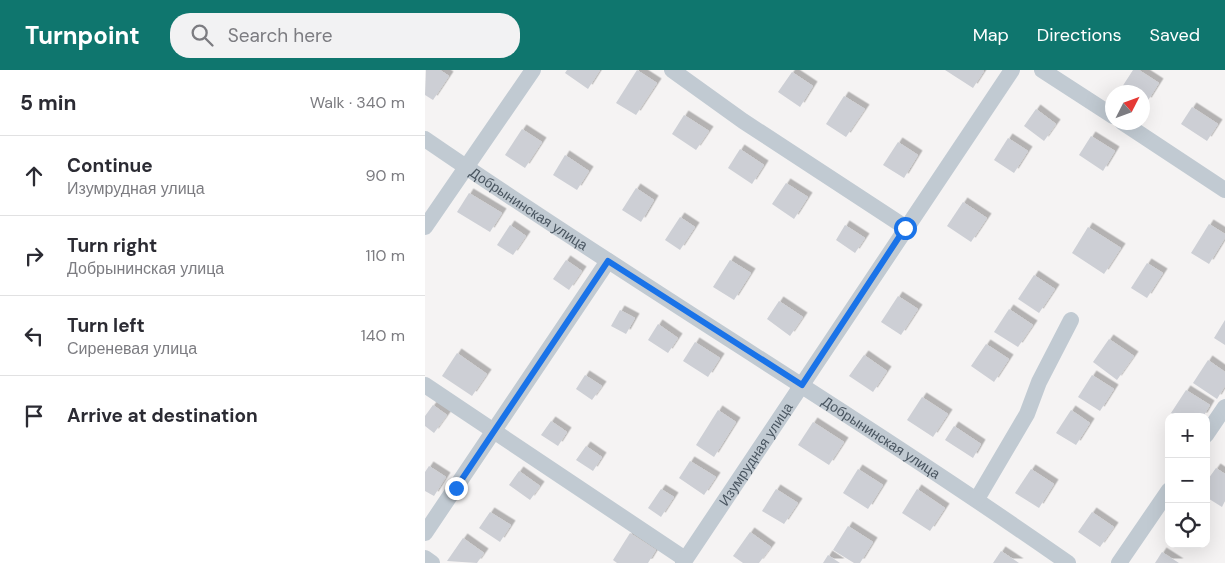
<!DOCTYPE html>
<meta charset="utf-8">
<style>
:root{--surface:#fff;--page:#f2f2f3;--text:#2b2b33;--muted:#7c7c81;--line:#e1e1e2;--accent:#0f766e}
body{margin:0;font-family:"DM Sans",sans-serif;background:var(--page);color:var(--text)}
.controls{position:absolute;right:15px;bottom:15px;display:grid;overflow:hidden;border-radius:10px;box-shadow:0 5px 20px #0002}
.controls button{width:45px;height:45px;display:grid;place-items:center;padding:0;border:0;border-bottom:1px solid var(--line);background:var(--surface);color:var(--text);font:25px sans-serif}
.compass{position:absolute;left:680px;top:15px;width:45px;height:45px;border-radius:50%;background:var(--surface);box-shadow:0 5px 20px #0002;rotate:48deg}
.stop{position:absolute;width:15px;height:15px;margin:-11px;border:4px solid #1a73e8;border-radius:50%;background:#fff}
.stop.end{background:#1a73e8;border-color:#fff;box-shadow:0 1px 5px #0008}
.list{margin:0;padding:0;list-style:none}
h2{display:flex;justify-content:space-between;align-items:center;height:65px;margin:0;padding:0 20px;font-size:21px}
h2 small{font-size:16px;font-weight:400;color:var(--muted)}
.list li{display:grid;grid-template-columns:32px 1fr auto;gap:15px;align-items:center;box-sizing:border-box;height:80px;padding:0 20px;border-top:1px solid var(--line)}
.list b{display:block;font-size:19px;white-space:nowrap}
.list p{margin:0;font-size:16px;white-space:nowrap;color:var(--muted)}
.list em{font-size:16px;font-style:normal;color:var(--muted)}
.icon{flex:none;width:28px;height:28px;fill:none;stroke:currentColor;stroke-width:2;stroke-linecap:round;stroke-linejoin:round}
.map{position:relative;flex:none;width:800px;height:493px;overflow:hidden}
header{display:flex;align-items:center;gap:30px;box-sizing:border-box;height:70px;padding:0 25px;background:var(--accent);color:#fff}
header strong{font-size:24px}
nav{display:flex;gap:28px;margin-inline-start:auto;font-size:18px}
.search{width:350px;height:45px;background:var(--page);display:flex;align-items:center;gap:12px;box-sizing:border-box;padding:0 18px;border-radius:20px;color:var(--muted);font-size:19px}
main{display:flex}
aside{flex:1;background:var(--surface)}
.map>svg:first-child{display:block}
</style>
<header>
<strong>Turnpoint</strong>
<div class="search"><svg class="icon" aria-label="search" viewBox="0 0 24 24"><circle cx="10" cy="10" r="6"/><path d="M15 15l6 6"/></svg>Search here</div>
<nav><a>Map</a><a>Directions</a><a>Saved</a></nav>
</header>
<main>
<aside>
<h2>5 min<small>Walk · 340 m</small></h2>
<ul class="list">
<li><svg class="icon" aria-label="ahead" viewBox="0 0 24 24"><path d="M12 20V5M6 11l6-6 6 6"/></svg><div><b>Continue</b><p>Изумрудная улица</p></div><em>90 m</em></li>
<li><svg class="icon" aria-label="right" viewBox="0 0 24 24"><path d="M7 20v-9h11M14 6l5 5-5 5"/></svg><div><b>Turn right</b><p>Добрынинская улица</p></div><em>110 m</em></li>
<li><svg class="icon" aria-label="left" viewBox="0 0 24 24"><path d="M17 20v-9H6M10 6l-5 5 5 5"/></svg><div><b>Turn left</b><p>Сиреневая улица</p></div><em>140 m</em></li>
<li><svg class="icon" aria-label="arrive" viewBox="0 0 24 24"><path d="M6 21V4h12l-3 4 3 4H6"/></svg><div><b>Arrive at destination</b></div></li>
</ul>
</aside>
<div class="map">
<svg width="800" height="493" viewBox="0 0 800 493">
<defs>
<filter id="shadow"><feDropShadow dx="4.5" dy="-4.5" stdDeviation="0" flood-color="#0004"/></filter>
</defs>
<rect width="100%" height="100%" fill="#f5f3f3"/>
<g fill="#cdcfd5" filter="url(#shadow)">
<polygon points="1,0 15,0 24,6 8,30 0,25"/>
<polygon points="142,0 175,0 163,19 140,3"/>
<polygon points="212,0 232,13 211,45 191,33"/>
<polygon points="520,0 558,0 559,1 548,18"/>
<polygon points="708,0 714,0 734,13 722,32 718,30 718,22 706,22 697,17"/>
<polygon points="367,2 388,16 375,37 353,22"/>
<polygon points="419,26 440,39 421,67 401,54"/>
<polygon points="767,37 793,54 782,71 756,54"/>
<polygon points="611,39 631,54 619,71 599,56"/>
<polygon points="259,45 284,61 271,80 247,64"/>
<polygon points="97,59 117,72 100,98 80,85"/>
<polygon points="666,66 690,81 678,101 654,85"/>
<polygon points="583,68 603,81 589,103 569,90"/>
<polygon points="473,72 493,85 479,108 458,95"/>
<polygon points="315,79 339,95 327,114 303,98"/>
<polygon points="140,85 164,101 152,120 128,105"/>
<polygon points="361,113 383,127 369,149 347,134"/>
<polygon points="211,118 229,130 216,152 197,140"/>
<polygon points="44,123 77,143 65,162 32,142"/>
<polygon points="538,132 562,148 546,172 522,156"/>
<polygon points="255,147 270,157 255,180 240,170"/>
<polygon points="784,154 800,164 800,168 784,194 766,183"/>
<polygon points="85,155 101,166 88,185 72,175"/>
<polygon points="420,155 440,168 430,183 411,170"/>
<polygon points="663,157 696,178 679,204 647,183"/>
<polygon points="141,190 157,201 144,220 128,209"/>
<polygon points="305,190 326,203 309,230 288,217"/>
<polygon points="722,193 738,203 722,228 706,218"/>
<polygon points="609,205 630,219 614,243 593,229"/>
<polygon points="473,226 493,239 476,265 456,252"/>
<polygon points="354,231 378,247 365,266 342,249"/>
<polygon points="584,239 608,255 593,277 569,262"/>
<polygon points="195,240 210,248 201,264 186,256"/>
<polygon points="800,250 800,275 789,268"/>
<polygon points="233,254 253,268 243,283 223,270"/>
<polygon points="684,269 709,286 692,310 668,292"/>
<polygon points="270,272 295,288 283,307 258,291"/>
<polygon points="561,274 584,289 569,312 546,296"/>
<polygon points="32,283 62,304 47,326 17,306"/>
<polygon points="439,285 462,301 448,322 424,306"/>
<polygon points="783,290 800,302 800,316 792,329 768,313"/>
<polygon points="160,305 177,316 167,330 151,319"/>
<polygon points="667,305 689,319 675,341 653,327"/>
<polygon points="761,320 785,335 778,347 752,347 746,343"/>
<polygon points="497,327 523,344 508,367 482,350"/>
<polygon points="8,335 22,345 9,363 0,356 0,346"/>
<polygon points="293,340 311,352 289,387 271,375"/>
<polygon points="646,340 665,353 651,375 631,363"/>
<polygon points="126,351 142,362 133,376 116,365"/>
<polygon points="388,352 419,372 404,395 373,375"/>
<polygon points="529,356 556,374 548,388 520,370"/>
<polygon points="161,376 177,387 168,401 151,390"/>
<polygon points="265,391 291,407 279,425 254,408"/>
<polygon points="4,396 21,407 9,426 0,421 0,402"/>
<polygon points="791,398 800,404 800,431 797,437 781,427 781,412"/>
<polygon points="433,399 458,415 443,439 418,423"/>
<polygon points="606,399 629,414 614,438 590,423"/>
<polygon points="94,401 115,416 105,430 84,415"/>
<polygon points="236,419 249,427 236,447 223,438"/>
<polygon points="351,419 373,433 359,454 337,441"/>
<polygon points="492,419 520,438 505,461 477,443"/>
<polygon points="65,442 86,455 75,472 54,458"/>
<polygon points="667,442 689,457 675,477 653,462"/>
<polygon points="423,456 448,472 435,493 429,493 408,480"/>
<polygon points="325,462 346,477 334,493 318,493 308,486"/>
<polygon points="205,463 231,480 223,493 192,493 188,490"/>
<polygon points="38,468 59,483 52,493 22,491"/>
<polygon points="576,481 594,493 568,493"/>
<polygon points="737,482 754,493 730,493"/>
<polygon points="403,485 415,493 398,493"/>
</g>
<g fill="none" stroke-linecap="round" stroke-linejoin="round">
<g stroke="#c1cad2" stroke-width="16">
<polyline points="247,0 318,51 480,157"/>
<polyline points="617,0 688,46"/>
<polyline points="697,52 800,120"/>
<path id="s1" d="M 0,69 C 212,215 433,346 643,493"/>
<polyline points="0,157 108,0"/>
<polyline points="0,315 260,489"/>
<polyline points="781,365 800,337"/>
<polyline points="552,429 602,344 614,312 646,250"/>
<polyline points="0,463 183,191"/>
<polyline points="0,488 7,493"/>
<path id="s2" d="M 258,493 L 587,0"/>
<polyline points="694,493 744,420"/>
</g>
</g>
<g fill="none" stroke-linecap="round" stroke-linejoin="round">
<polyline stroke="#1a73e8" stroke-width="6" points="31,418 183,191 377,315 480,158"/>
</g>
<g text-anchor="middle" stroke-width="4" stroke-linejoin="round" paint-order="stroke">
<g font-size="14" fill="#4a5661" stroke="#fff">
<text dy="5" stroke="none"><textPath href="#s1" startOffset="125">Добрынинская улица</textPath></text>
<text dy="5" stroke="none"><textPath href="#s1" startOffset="545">Добрынинская улица</textPath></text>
<text dy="5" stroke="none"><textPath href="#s2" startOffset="131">Изумрудная улица</textPath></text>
</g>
</g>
</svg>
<div class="controls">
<button>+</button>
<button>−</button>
<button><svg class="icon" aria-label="locate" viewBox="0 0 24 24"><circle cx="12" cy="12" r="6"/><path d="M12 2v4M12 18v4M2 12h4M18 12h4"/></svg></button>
</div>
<svg class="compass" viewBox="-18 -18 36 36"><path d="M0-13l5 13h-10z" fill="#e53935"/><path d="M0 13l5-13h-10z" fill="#7c7c81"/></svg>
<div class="stop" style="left:480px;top:158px"></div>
<div class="stop end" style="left:31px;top:418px"></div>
</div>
</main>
